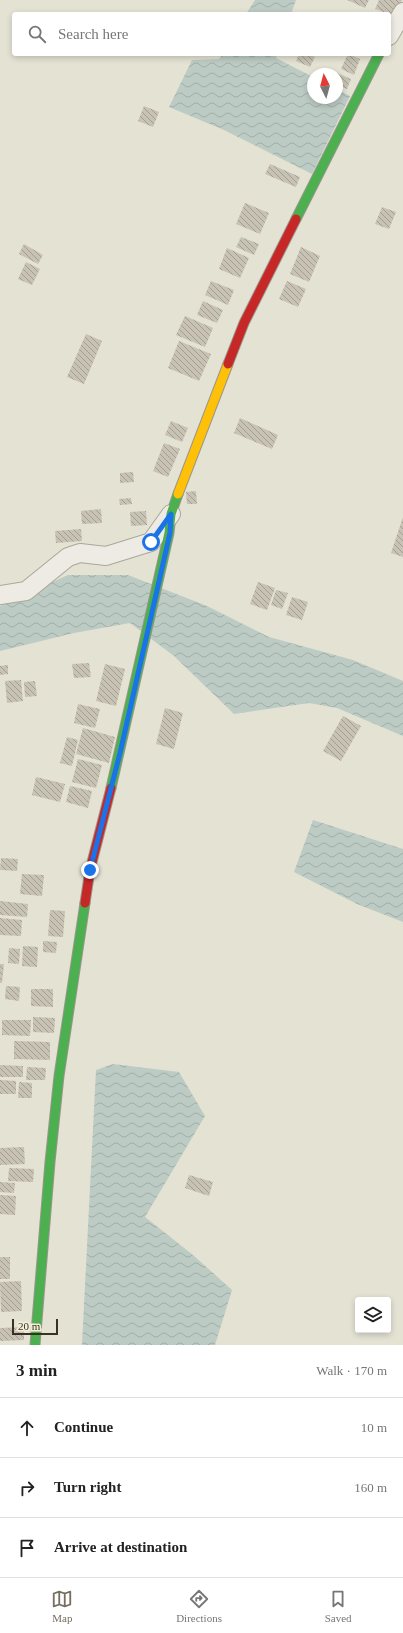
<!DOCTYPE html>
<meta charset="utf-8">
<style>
:root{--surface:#fff;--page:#f6f6f6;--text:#222;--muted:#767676;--line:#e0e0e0;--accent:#766f60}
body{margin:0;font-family:Georgia,serif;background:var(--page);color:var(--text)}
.controls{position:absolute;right:12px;bottom:12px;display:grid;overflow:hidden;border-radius:4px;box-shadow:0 2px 6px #0003}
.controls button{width:36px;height:36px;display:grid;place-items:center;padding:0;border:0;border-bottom:1px solid var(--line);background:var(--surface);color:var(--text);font:20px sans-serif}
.compass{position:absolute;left:307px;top:68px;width:36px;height:36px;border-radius:50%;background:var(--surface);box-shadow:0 2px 6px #0003;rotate:354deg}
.scale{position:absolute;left:12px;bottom:10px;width:46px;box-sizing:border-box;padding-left:4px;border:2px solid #3a3122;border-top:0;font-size:11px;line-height:14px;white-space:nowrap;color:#3a3122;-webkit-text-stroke:3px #f4f0da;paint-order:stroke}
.stop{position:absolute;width:12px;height:12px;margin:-9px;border:3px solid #1a73e8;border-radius:50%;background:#fff}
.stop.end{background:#1a73e8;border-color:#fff;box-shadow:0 1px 4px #0008}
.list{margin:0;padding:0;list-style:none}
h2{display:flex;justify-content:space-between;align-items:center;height:52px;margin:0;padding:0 16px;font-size:17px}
h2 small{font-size:13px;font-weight:400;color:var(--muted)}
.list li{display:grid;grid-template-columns:26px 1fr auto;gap:12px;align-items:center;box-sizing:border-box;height:60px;padding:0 16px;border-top:1px solid var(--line)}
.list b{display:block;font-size:15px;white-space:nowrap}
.list em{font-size:13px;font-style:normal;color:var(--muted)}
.icon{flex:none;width:22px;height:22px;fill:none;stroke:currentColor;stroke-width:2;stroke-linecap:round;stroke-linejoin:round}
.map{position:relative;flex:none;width:403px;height:1345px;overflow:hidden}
.search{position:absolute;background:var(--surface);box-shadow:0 2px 6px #0003;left:12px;right:12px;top:12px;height:44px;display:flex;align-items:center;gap:10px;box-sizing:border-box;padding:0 14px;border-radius:4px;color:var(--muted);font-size:15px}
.sheet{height:232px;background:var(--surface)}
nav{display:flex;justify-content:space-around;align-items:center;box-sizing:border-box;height:56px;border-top:1px solid var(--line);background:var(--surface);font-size:11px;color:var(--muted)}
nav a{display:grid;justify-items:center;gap:2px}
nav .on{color:var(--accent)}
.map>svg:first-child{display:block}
</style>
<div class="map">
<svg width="403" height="1345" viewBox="0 0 403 1345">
<defs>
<pattern id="water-waves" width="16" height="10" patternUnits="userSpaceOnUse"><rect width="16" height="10" fill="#bccbc4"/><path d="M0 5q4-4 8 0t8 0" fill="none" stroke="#a2afa8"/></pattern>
<pattern id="building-back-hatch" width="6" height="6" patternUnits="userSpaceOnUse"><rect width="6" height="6" fill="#c8c2b4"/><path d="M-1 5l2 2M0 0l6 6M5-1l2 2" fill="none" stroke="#a39e92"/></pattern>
</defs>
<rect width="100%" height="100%" fill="#e4e2d3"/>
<g fill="url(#water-waves)">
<polygon points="255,0 296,0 291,14 246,14"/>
<polygon points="223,54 277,54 276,58 313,77 313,98 337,98 337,89 350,96 312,174 224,130 169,107 192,60 219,59"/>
<polygon points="68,575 128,575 207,606 269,637 353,660 403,681 403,736 337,708 309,703 234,714 174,656 130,623 74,633 0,651 0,606"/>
<polygon points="313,820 403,849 403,922 357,904 294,872"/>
<polygon points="113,1064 179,1072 205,1116 145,1217 193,1255 232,1290 215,1345 82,1345 96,1070"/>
</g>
<g fill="url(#building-back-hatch)">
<polygon points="347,0 369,0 365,8"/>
<polygon points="379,0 402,0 394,18 389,15 389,14 375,9"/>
<polygon points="299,54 307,54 315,57 310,67 296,61"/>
<polygon points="348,54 360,59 354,75 341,69"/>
<polygon points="335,72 351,79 347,89 337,85 337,74 334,74"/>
<polygon points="144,106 159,112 153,127 138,121"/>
<polygon points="270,164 300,177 296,187 265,174"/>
<polygon points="245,203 269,213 260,234 236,224"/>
<polygon points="382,207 396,212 389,229 375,224"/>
<polygon points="241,237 259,244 254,255 236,247"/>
<polygon points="24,244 43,255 38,264 19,254"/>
<polygon points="301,247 320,256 309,282 290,274"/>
<polygon points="227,248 249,258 240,278 219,269"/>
<polygon points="26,262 40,269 32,285 18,279"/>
<polygon points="211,281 234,290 228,305 205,295"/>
<polygon points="287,281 306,289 298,307 279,299"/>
<polygon points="203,301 223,310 217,323 197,315"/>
<polygon points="185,316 213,328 205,347 176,335"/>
<polygon points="86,334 102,341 84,384 67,377"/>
<polygon points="179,341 211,354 199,381 168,368"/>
<polygon points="240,418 278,435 272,449 234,433"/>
<polygon points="171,421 188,428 182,442 165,435"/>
<polygon points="164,443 180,449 168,477 153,471"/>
<polygon points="133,472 134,482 120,483 120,473"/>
<polygon points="196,491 197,504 187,504 186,492"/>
<polygon points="131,498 132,504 120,505 119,499"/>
<polygon points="101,509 102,523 82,524 81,511"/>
<polygon points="146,511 147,525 131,526 130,512"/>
<polygon points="403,517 403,557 391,553"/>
<polygon points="81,529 82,541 56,543 55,531"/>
<polygon points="258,582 275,588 267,610 250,604"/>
<polygon points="276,590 288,593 282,609 271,605"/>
<polygon points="292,597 308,602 302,620 286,615"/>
<polygon points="89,663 91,677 74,678 72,664"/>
<polygon points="105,664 125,669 116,706 96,701"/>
<polygon points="8,665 8,674 0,675 0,666"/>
<polygon points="21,680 23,701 7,703 5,681"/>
<polygon points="35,681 37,696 25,697 24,682"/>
<polygon points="78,704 100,709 95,728 74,723"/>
<polygon points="165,708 183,713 174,749 156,744"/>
<polygon points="343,716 361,726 341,761 323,751"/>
<polygon points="83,728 115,737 109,763 76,754"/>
<polygon points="67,737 78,740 72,766 60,763"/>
<polygon points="78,759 102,765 96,788 72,782"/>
<polygon points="36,777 65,784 60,802 32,795"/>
<polygon points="70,786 92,791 88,808 66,802"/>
<polygon points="1,858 18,859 17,871 0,870"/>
<polygon points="22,874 44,875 42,896 20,894"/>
<polygon points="0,901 28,904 27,917 0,915"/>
<polygon points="50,910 65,911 63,937 48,936"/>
<polygon points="0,918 22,920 21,936 0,935"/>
<polygon points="43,941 57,942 56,953 43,952"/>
<polygon points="23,946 38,947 37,967 22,966"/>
<polygon points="9,948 20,949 19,964 8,963"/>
<polygon points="0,964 4,964 2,983 0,983"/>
<polygon points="6,986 20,987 19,1001 5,999"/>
<polygon points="31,989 53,989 53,1007 31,1006"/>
<polygon points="33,1017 55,1018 54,1033 33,1032"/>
<polygon points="2,1020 31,1020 30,1036 2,1035"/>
<polygon points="14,1041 50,1042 50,1060 14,1059"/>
<polygon points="0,1065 23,1066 23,1077 0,1077"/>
<polygon points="27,1067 46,1068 45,1080 26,1080"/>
<polygon points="0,1080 16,1081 16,1094 0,1094"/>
<polygon points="19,1082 32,1083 32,1098 18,1098"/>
<polygon points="24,1147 25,1164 0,1165 0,1148"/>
<polygon points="9,1168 34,1169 33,1182 8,1181"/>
<polygon points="189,1175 213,1182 209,1196 185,1188"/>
<polygon points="0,1182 15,1183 14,1193 0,1192"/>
<polygon points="0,1195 16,1196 15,1215 0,1214"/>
<rect x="0" y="1257" width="10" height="22"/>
<polygon points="21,1281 22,1311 1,1312 0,1282"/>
<polygon points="24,1327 24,1340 0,1341 0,1328"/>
</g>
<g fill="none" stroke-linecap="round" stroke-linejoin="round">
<g stroke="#aaa79b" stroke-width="20">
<g id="street">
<polyline points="389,36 403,12"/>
<polyline points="0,595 26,591 68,557 80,553 106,556 151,542 171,514"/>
</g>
</g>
<g stroke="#9a968b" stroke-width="11">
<g id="fast">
<polyline points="296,219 379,54"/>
<polyline points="111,788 169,533 171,514 178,494"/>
<polyline points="35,1345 50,1162 59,1076 85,903"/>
</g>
</g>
<g stroke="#9a968b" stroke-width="11">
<polyline id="slow" points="178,494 228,364"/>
</g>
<g stroke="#9a968b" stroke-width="11">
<g id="jam">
<polyline points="228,364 244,323 296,219"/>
<polyline points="85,903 90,870 111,788"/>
</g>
</g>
<use href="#street" stroke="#edebe3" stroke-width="18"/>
<use href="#fast" stroke="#4caf50" stroke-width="9"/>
<use href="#slow" stroke="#ffc107" stroke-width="9"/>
<use href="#jam" stroke="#c62828" stroke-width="9"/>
</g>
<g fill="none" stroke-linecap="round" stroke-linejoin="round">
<polyline stroke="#1a73e8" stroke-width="5" points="90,870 120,753 170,533 171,514 151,542"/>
</g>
</svg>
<div class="controls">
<button><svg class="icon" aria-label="layers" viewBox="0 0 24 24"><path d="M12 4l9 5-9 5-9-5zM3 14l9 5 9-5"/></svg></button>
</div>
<svg class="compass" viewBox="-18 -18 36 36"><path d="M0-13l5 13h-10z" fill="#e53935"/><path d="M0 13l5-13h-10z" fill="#767676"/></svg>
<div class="scale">20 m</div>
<div class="stop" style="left:151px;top:542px"></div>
<div class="stop end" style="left:90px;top:870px"></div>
<div class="search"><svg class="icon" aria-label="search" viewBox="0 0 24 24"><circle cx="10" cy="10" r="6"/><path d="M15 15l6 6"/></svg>Search here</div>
</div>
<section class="sheet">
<h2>3 min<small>Walk · 170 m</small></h2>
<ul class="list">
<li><svg class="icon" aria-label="ahead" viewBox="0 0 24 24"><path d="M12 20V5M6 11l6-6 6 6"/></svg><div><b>Continue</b></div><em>10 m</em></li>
<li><svg class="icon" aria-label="right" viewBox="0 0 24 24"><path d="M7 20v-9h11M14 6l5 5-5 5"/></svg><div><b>Turn right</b></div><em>160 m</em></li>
<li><svg class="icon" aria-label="arrive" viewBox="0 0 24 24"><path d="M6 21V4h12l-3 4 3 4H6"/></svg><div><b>Arrive at destination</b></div></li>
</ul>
</section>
<nav>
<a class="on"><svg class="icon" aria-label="map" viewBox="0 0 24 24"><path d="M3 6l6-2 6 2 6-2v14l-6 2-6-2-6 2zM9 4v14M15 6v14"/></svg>Map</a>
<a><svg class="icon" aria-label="directions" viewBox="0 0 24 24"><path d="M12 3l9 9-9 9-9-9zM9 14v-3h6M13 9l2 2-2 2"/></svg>Directions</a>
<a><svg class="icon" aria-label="saved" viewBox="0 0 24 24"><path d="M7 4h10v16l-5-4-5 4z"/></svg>Saved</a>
</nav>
